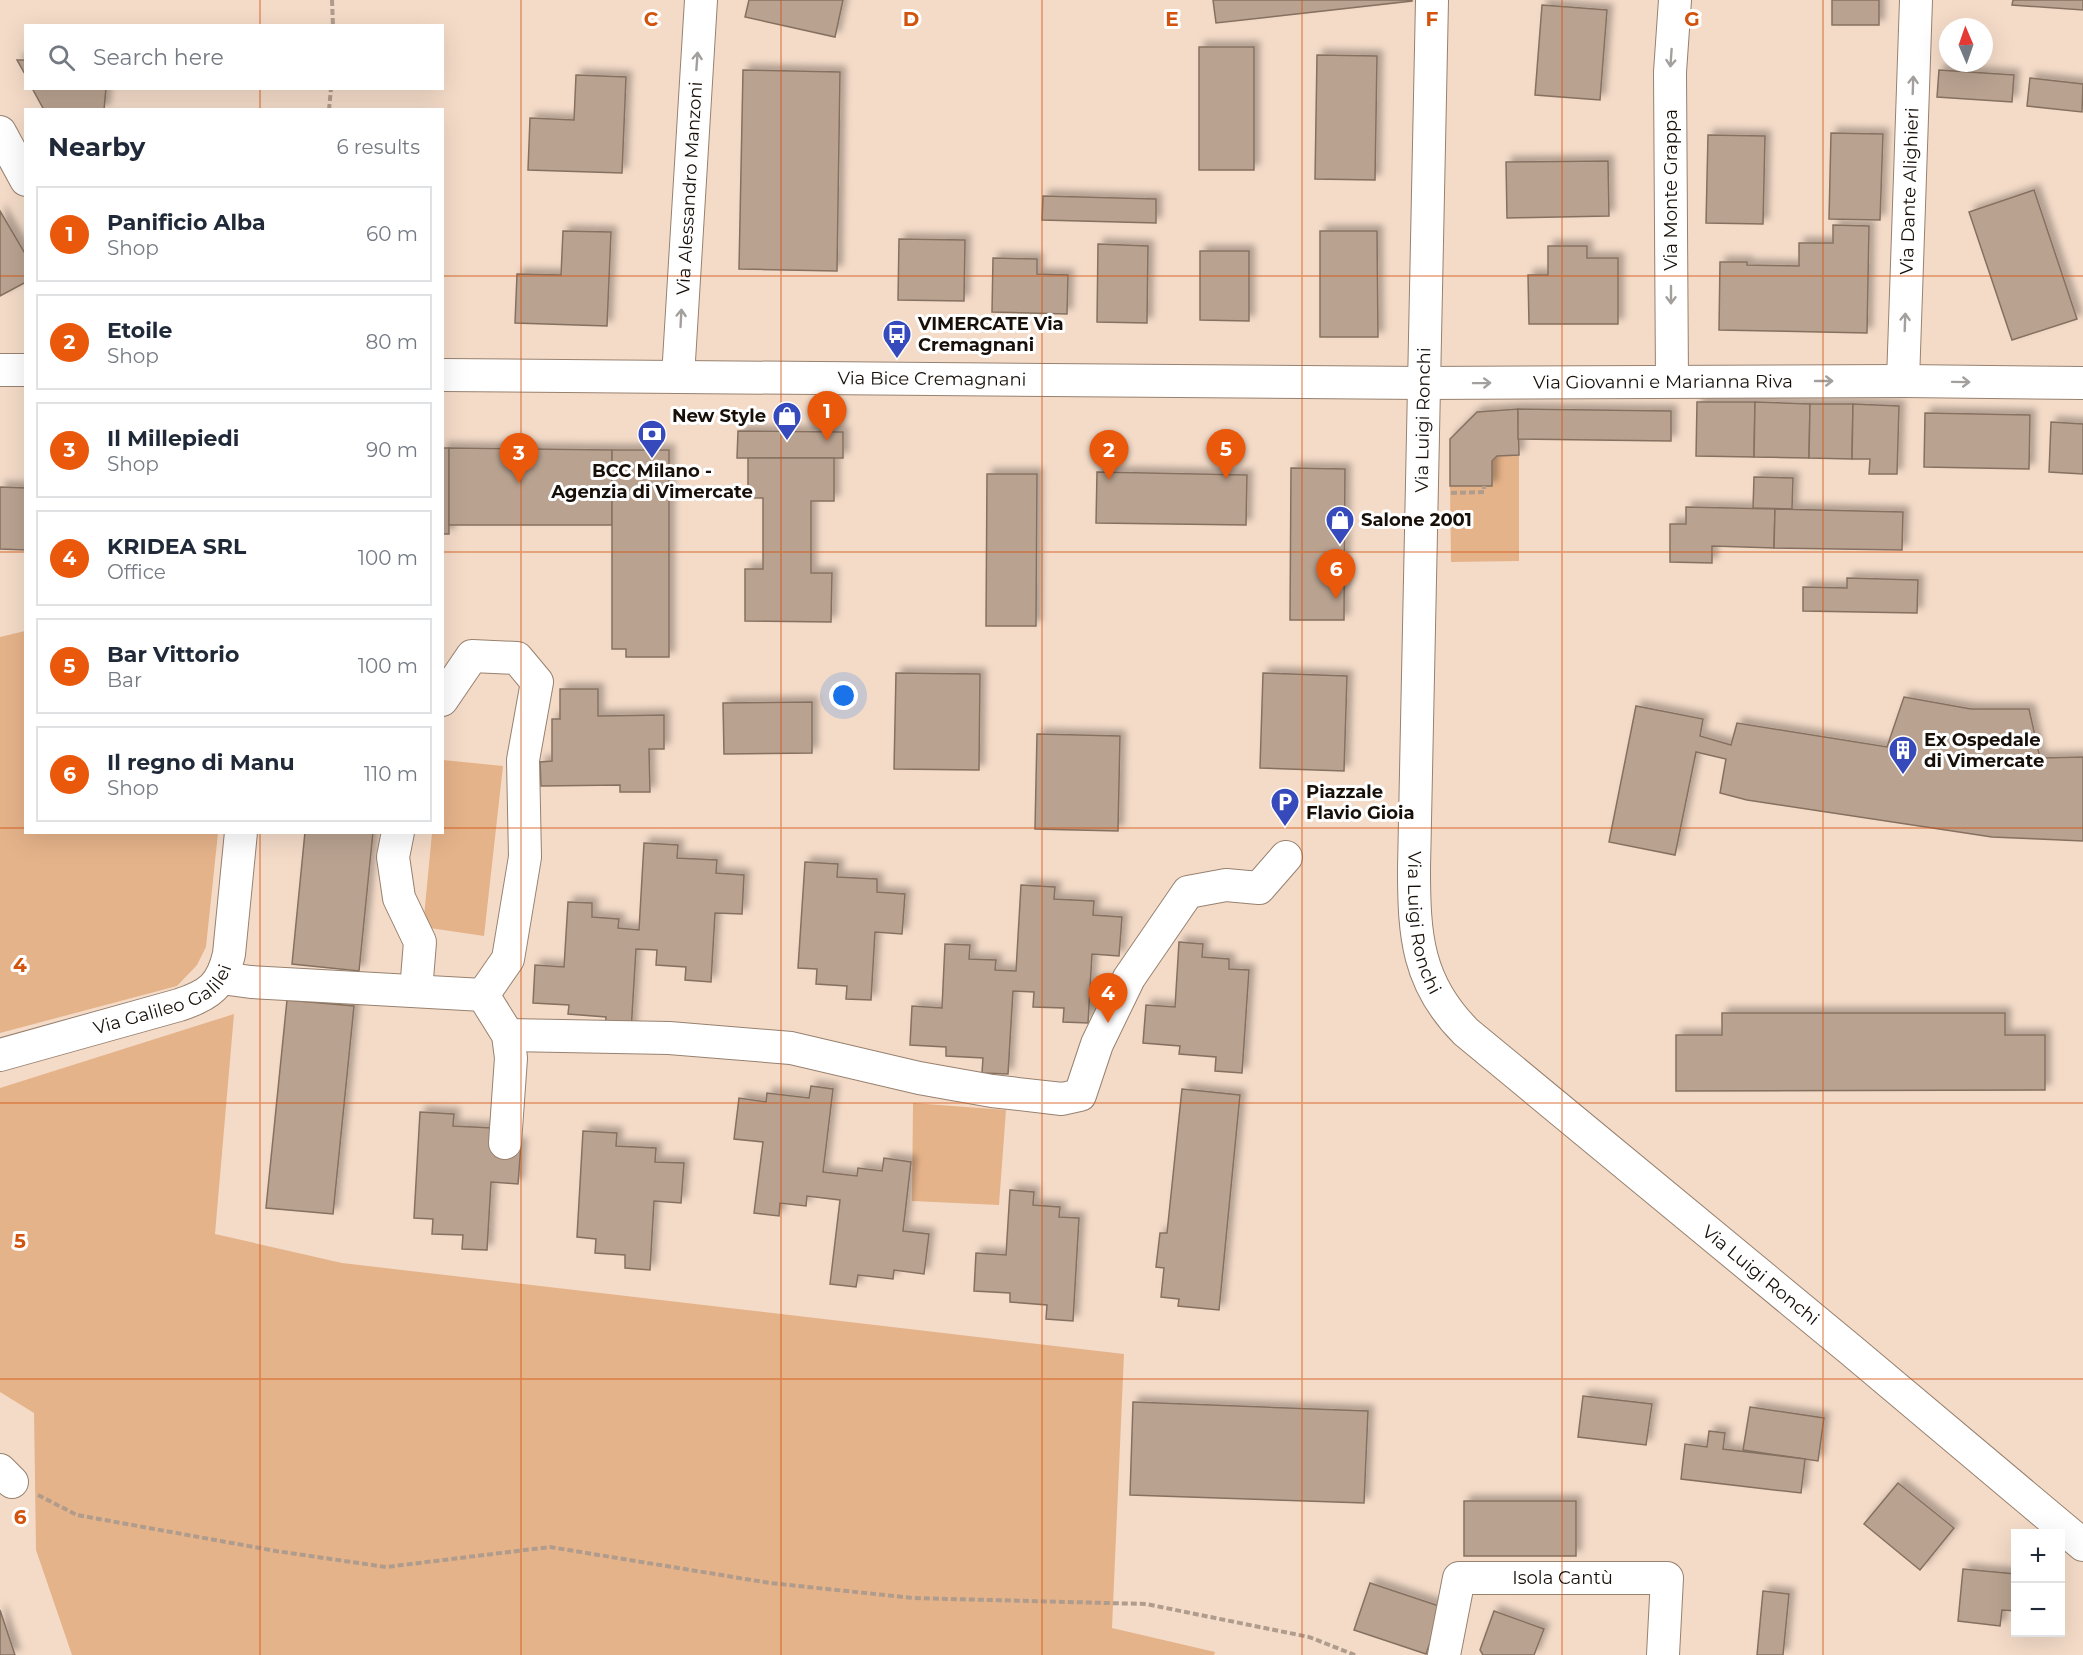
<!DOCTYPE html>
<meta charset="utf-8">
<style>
:root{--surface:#fff;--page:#f6f6f7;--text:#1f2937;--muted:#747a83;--line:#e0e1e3;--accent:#ea580c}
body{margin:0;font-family:Montserrat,sans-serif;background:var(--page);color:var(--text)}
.controls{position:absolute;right:18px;bottom:18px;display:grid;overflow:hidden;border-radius:0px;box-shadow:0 6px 24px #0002}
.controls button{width:54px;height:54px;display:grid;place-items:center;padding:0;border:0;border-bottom:2px solid var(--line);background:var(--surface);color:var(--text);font:30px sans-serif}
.compass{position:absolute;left:1939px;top:18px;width:54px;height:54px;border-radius:50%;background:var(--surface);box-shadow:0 6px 24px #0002;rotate:358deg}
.you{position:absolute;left:844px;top:696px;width:21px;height:21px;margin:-15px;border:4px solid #fff;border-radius:50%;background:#1a73e8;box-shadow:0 0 0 9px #1a73e833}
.badge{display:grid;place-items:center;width:39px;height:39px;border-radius:50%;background:var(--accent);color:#fff;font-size:20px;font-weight:700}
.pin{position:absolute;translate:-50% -50px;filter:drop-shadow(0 2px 3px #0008)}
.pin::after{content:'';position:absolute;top:32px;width:21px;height:18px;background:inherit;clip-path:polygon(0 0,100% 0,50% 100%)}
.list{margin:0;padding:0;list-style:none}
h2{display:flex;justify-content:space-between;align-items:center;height:78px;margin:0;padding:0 24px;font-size:26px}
h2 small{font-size:20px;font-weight:400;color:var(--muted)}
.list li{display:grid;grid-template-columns:39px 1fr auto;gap:18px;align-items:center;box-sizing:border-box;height:96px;margin:0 12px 12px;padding:0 12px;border:2px solid var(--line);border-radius:0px}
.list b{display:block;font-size:22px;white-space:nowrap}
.list p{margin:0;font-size:20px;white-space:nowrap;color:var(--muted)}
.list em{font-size:20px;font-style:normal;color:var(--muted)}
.icon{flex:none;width:33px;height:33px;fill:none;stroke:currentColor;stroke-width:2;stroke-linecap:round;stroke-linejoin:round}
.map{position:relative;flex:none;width:2083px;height:1655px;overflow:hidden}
.search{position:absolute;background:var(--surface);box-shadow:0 6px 24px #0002;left:24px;top:24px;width:420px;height:66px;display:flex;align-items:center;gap:15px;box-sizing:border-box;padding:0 21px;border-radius:0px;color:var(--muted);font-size:22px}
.panel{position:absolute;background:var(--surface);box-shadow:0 6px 24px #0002;left:24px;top:108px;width:420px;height:726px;border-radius:0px}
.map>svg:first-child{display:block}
</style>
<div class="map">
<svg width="2083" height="1655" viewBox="0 0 2083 1655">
<defs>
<filter id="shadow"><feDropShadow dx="5.5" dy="-5.5" stdDeviation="3" flood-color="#0004"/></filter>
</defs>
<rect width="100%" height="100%" fill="#f4dbc8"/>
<g fill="#e5b38a">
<polygon points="1519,455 1519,561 1451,562 1450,486 1491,486 1492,461 1497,456"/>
<polygon points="25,631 26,832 218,833 206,947 197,965 177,986 0,1033 0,637"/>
<polygon points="443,760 503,766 484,936 423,927 432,833 442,832"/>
<polygon points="234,1014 215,1234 342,1263 1124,1354 1112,1628 1215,1652 1214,1655 72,1655 36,1550 34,1413 0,1392 0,1088"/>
<polygon points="913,1103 1006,1110 999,1205 912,1201"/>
</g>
<g fill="#b9a290" stroke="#867160" stroke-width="1.5" filter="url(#shadow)">
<polygon points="749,0 843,0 835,37 745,17"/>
<polygon points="1213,0 1412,0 1412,1 1216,23"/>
<rect x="1832" y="0" width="47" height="25"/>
<polygon points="2013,0 2083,0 2083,10 2012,5"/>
<polygon points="1542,5 1607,10 1600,100 1535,95"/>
<rect x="1199" y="47" width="55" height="123"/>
<polygon points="1317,55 1377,56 1375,180 1315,179"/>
<polygon points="17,60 26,60 26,76"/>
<polygon points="743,70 840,72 837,271 739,269"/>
<polygon points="1939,70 2014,75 2012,102 1937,97"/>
<polygon points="576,75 626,77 622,173 528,170 530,118 574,120"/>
<polygon points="2030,78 2083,84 2082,112 2027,106"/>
<polygon points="32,88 106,88 104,110 44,110"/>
<polygon points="1831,133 1883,134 1880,220 1829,219"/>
<polygon points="1708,135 1765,136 1763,224 1706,223"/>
<polygon points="1608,161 1609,216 1507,218 1506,162"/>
<polygon points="2034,190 2077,319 2012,340 1969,212"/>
<polygon points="1043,196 1156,199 1156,223 1042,220"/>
<polygon points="0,211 26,255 26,282 0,296"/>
<polygon points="1833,225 1869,226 1867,333 1719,330 1720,262 1747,262 1747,265 1799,266 1799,243 1833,243"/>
<polygon points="563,231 611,232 607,326 515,323 517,274 561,275"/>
<polygon points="1320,231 1377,231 1378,337 1320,337"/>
<polygon points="899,239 965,240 964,301 898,300"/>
<polygon points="1098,244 1148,246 1147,323 1097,322"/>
<polygon points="1548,246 1587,246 1587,258 1618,258 1618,324 1529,324 1528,275 1548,275"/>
<polygon points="1200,251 1249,251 1249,321 1200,320"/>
<polygon points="993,258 1037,259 1037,274 1068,275 1067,314 992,312"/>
<polygon points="1697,402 1755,402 1754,457 1696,456"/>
<polygon points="1755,402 1810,404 1809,458 1754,457"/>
<polygon points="1810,404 1853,404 1852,459 1809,458"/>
<polygon points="1853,404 1899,406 1897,474 1869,474 1870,459 1852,459"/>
<polygon points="1518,409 1519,455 1497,456 1492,461 1492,486 1450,486 1450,439 1477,412"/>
<polygon points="1518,409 1671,411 1671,441 1518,439"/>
<polygon points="1925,413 2030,415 2029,469 1924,467"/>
<polygon points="2051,422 2083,424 2083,474 2049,472"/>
<polygon points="738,431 843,432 843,458 737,458"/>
<rect x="442" y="448" width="7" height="86"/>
<polygon points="449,448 612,450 612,525 449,525"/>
<polygon points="612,450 669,450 669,657 626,657 626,649 612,649"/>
<polygon points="748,458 834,458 834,501 811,501 811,573 832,573 831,622 745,621 745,569 763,569 763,498 748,498"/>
<polygon points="1291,468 1345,469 1344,620 1290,620"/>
<polygon points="1097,472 1247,475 1246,525 1096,523"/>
<polygon points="987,474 1037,474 1036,626 986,626"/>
<polygon points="1754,477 1793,478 1792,509 1753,508"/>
<polygon points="0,487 26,488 26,550 0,549"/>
<polygon points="1686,507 1775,509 1774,548 1712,546 1712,563 1670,562 1670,524 1686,524"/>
<polygon points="1775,509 1903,512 1902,550 1774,548"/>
<polygon points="1847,578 1918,580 1917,613 1803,611 1803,587 1847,588"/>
<polygon points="896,673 980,674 979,770 894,769"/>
<polygon points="1263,673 1347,676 1344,771 1260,768"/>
<polygon points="560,689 598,689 598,716 664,715 664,749 649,749 650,792 620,792 620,785 541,786 540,762 552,761 552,719 560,719"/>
<polygon points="1904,697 1971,709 2029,709 2040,758 2083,757 2083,841 1992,837 1747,800 1720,793 1726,759 1696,752 1675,855 1609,842 1636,706 1703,719 1700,736 1731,745 1737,723 1887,747"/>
<polygon points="812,702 812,753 724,754 723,703"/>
<polygon points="1037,734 1120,736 1118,831 1035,829"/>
<polygon points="305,832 373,832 359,971 292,964"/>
<polygon points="644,843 678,845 677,858 717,860 716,873 744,875 742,914 715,913 711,982 685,980 686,967 656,965 657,950 636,949 631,1032 605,1031 606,1017 568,1014 569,1005 533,1003 535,965 564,967 568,902 592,903 592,917 619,919 618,928 639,930"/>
<polygon points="805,862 838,864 837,877 877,879 877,892 905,894 902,934 875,932 871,1000 846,999 847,986 816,984 817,969 798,968"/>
<polygon points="1021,885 1055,887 1054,899 1094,901 1093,915 1122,917 1119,956 1092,954 1088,1023 1063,1022 1064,1008 1033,1007 1034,992 1013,991 1008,1074 982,1073 983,1058 946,1056 946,1047 910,1045 912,1006 942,1008 945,944 970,945 969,959 996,960 995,970 1016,971"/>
<polygon points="1179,942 1203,944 1202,957 1229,959 1229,969 1249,970 1242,1073 1215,1071 1216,1057 1179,1054 1180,1046 1143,1043 1146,1005 1175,1007"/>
<polygon points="287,1000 354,1006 333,1214 266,1208"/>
<polygon points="1722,1013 2005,1013 2005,1035 2045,1035 2045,1090 1676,1091 1676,1035 1722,1035"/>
<polygon points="811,1086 833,1089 823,1172 857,1176 858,1168 882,1171 884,1158 911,1162 903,1231 929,1234 924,1274 894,1270 893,1279 858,1275 856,1287 830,1284 840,1200 807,1196 806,1206 780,1203 779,1216 754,1213 763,1142 734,1139 739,1098 766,1102 767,1093 809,1098"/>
<polygon points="1182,1089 1240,1095 1219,1310 1178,1306 1179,1299 1161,1297 1164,1268 1156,1267 1160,1233 1167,1233"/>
<polygon points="420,1112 454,1114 453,1126 493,1128 492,1142 521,1144 518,1184 491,1182 487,1250 462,1249 463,1235 432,1234 433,1219 414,1218"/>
<polygon points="583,1131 617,1133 616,1146 656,1148 655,1162 684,1163 681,1203 654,1201 650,1270 625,1268 625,1255 595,1253 596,1239 577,1237"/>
<polygon points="1010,1190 1034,1192 1033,1205 1060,1207 1059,1217 1079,1218 1073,1321 1046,1319 1047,1305 1010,1302 1010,1293 974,1291 976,1253 1006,1255"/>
<polygon points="1583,1396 1652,1404 1646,1445 1578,1437"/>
<polygon points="1133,1402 1368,1411 1364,1503 1130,1495"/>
<polygon points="1750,1407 1824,1418 1818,1461 1743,1450"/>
<polygon points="1709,1431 1725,1433 1723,1449 1805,1459 1801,1493 1681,1479 1685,1444 1707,1447"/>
<polygon points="1898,1483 1954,1528 1920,1570 1864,1524"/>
<rect x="1464" y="1501" width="112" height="55"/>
<polygon points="1963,1569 2016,1574 2016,1611 2002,1610 2000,1626 1958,1621"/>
<polygon points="1370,1583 1442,1607 1426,1654 1354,1630"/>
<polygon points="1763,1591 1789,1594 1783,1655 1757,1655"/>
<polygon points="0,1610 15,1655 0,1655"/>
<polygon points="1494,1611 1544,1629 1534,1655 1483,1655 1480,1650"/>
</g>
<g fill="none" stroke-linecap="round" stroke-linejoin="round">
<g stroke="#97816f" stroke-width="34">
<g id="minor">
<path id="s1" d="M 1432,0 L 1414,869 C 1414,935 1417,983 1466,1032 L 1851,1350 L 2083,1545"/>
<polyline points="0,132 26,180"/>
<polyline points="0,370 26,370"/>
<path id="s2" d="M 442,375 L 1423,383 L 1903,381 L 2083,383"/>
<path id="s3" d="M 678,377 L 701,0"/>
<polyline points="1672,381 1670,72 1675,0"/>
<path id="s4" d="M 1903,381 L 1916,0"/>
<polyline points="398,832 393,857 399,898 420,942 416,991"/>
<polyline points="221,978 251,982 483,995 508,959 525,857 523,760 537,682 517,658 472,656 442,700"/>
<polyline points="483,995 508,1035 511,1058 505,1143"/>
<polyline points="508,1035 669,1038 791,1048 919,1078 992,1091 1062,1099 1080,1095 1097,1044 1129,978 1188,892 1226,885 1259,888 1286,857"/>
<path id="s5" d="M 0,1055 L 179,1005 C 210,995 222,985 229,954 L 241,832"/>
<polyline points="0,1470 12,1482"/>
<path id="s6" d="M 1444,1655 L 1459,1578 L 1667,1578 L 1663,1655"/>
</g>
</g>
<g stroke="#b09c8d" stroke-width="4" stroke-dasharray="6 3" stroke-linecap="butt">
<polyline points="332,0 333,26"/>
<polyline points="329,110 331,88"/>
<polyline points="1451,493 1484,492 1484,486"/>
<polyline points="38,1495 77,1515 276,1551 386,1567 550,1547 770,1583 913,1598 1146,1604 1309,1637 1355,1655"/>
</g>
<use href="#minor" stroke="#fff" stroke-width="32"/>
</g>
<defs><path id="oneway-shaft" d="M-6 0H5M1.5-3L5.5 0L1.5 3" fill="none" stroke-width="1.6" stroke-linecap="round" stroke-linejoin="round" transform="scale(1.5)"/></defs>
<g stroke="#a29f9c">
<use href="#oneway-shaft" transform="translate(1671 58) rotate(94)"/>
<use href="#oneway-shaft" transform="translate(697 61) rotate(-86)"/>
<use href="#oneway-shaft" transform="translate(1913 85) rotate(-88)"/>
<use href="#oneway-shaft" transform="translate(1671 295) rotate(90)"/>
<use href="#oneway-shaft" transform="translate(681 318) rotate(-87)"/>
<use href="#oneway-shaft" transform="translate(1905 322) rotate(-88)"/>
<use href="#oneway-shaft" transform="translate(1824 381)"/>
<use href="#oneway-shaft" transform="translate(1961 382) rotate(1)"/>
<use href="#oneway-shaft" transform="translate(1482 383) rotate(-1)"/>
</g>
<path fill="none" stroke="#d3520c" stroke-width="1.5" stroke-opacity="0.55" d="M 260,0 L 260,26M 521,0 L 521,1655M 781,0 L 781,1655M 1042,0 L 1042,1655M 1302,0 L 1302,1655M 1562,0 L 1562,1655M 1823,0 L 1823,1655M 260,88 L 260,110M 0,276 L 26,276M 442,276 L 2083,276M 0,552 L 26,552M 442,552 L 2083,552M 0,828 L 26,828M 442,828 L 2083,828M 260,832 L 260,1655M 0,1103 L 2083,1103M 0,1379 L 2083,1379"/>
<defs>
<g id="bus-pin" transform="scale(1.5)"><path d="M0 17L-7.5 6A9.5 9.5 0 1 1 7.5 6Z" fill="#364abc" stroke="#fff"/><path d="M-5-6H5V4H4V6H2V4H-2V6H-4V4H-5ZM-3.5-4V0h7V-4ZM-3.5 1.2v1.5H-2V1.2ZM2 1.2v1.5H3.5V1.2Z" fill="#fff"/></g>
<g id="shop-pin" transform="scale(1.5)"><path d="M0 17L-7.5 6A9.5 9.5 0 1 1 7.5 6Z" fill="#364abc" stroke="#fff"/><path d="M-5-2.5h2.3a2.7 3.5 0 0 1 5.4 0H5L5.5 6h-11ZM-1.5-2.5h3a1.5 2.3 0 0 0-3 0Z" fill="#fff"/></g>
<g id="bank-pin" transform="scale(1.5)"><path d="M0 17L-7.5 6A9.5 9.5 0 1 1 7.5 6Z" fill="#364abc" stroke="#fff"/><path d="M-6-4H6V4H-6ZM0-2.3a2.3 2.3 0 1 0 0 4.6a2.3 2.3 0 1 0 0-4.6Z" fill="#fff"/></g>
<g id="building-pin" transform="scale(1.5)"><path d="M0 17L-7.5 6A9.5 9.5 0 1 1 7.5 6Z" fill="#364abc" stroke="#fff"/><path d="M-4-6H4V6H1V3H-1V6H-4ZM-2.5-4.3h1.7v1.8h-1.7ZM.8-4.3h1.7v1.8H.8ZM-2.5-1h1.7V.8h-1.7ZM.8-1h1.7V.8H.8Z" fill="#fff"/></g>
<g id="parking-pin" transform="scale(1.5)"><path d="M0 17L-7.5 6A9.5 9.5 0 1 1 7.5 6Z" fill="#364abc" stroke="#fff"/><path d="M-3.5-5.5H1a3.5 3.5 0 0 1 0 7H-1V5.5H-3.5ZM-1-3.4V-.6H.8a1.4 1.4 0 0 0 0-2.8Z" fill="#fff"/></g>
</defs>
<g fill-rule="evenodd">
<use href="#bus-pin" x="897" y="334"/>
<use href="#shop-pin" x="787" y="416"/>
<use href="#bank-pin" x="652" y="434"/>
<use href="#shop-pin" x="1340" y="520"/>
<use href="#building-pin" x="1903" y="750"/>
<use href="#parking-pin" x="1285" y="802"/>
</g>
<g text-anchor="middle" stroke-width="6" stroke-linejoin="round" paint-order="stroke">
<g font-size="18" fill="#170f08" stroke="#fff">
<text dy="6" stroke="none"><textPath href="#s3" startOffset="189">Via Alessandro Manzoni</textPath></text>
<text transform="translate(1671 190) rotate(-90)" y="6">Via Monte Grappa</text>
<text dy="6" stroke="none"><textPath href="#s4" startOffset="190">Via Dante Alighieri</textPath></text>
<text dy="6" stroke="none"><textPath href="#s2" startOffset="490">Via Bice Cremagnani</textPath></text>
<text dy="6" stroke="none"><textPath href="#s2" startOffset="1221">Via Giovanni e Marianna Riva</textPath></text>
<text transform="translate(1423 420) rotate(-89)" y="6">Via Luigi Ronchi</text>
<text dy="6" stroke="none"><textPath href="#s1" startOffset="924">Via Luigi Ronchi</textPath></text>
<text dy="6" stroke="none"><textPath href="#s5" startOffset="174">Via Galileo Galilei</textPath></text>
<text dy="6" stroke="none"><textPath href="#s1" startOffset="1428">Via Luigi Ronchi</textPath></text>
<text dy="6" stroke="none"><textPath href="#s6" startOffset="182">Isola Cantù</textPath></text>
</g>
<g font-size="18" font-weight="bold" fill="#170f08" stroke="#fff" text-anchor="start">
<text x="918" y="330">VIMERCATE Via<tspan x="918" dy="21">Cremagnani</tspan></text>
<text x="766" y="422" text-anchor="end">New Style</text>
<text x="652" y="477" text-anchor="middle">BCC Milano -<tspan x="652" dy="21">Agenzia di Vimercate</tspan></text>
<text x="1361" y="526">Salone 2001</text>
<text x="1924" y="746">Ex Ospedale<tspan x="1924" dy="21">di Vimercate</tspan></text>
<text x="1306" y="798">Piazzale<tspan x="1306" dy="21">Flavio Gioia</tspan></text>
</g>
</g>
<g font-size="20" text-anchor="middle" font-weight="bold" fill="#d3520c" stroke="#fff" stroke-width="6" stroke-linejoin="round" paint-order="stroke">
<text x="651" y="26">C</text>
<text x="911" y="26">D</text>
<text x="1172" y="26">E</text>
<text x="1432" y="26">F</text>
<text x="1692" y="26">G</text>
<text x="20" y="972">4</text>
<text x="20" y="1248">5</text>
<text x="20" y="1524">6</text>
</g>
</svg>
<div class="controls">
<button>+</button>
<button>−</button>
</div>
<svg class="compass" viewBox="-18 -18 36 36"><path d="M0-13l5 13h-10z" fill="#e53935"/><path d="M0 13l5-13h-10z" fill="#747a83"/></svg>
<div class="you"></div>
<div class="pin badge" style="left:827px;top:441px">1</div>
<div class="pin badge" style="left:1109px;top:480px">2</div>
<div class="pin badge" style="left:519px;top:483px">3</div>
<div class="pin badge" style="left:1108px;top:1023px">4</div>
<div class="pin badge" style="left:1226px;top:479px">5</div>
<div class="pin badge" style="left:1336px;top:599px">6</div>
<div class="search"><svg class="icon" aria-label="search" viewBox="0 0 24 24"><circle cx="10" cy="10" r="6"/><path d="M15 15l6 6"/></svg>Search here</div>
<section class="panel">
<h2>Nearby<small>6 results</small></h2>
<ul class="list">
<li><span class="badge">1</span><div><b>Panificio Alba</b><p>Shop</p></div><em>60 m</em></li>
<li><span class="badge">2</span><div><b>Etoile</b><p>Shop</p></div><em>80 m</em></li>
<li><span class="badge">3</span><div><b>Il Millepiedi</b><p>Shop</p></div><em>90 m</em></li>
<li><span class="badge">4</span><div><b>KRIDEA SRL</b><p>Office</p></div><em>100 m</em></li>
<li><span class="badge">5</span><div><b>Bar Vittorio</b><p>Bar</p></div><em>100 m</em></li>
<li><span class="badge">6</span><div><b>Il regno di Manu</b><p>Shop</p></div><em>110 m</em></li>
</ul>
</section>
</div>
